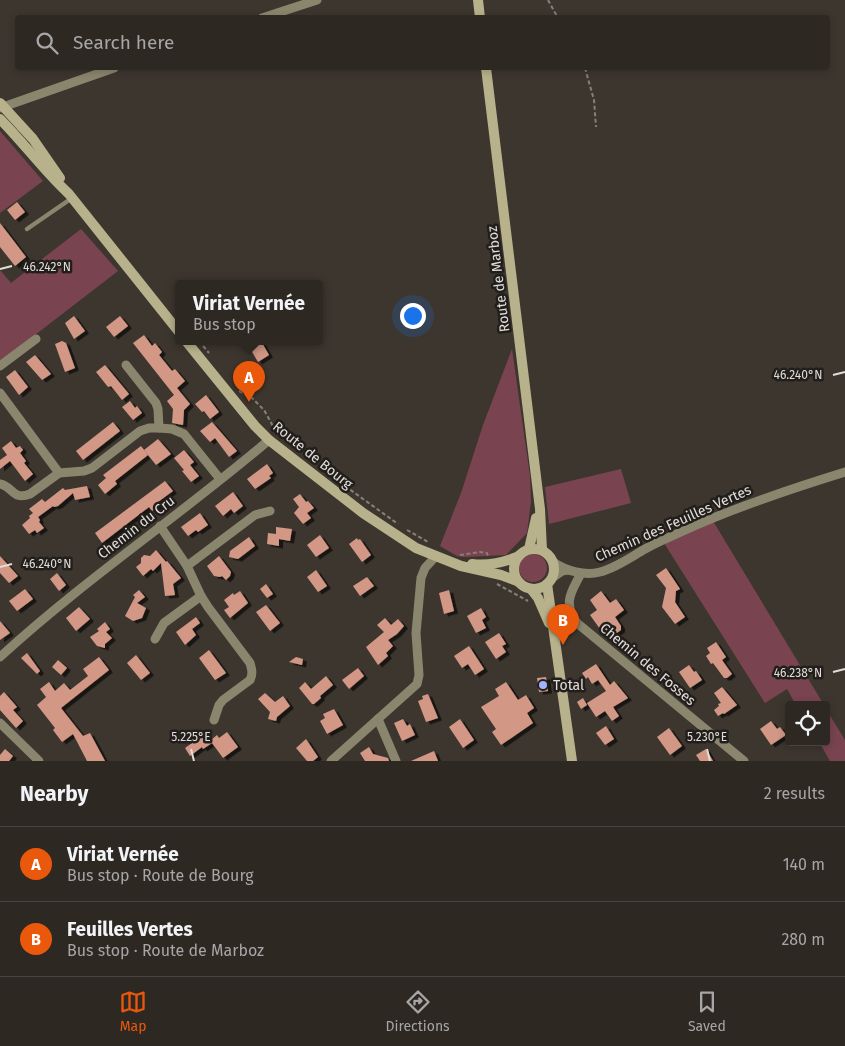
<!DOCTYPE html>
<meta charset="utf-8">
<style>
:root{--surface:#2e2823;--page:#36302b;--text:#f1f3f6;--muted:#a7a6a6;--line:#494441;--accent:#ea580c}
body{margin:0;font-family:"Fira Sans",sans-serif;background:var(--page);color:var(--text)}
.controls{position:absolute;right:15px;bottom:15px;display:grid;overflow:hidden;border-radius:5px;box-shadow:0 2px 8px #0003}
.controls button{width:45px;height:45px;display:grid;place-items:center;padding:0;border:0;border-bottom:1px solid var(--line);background:var(--surface);color:var(--text);font:25px sans-serif}
.you{position:absolute;left:412px;top:315px;width:18px;height:18px;margin:-12px;border:4px solid #fff;border-radius:50%;background:#1a73e8;box-shadow:0 0 0 8px #1a73e833}
.badge{display:grid;place-items:center;width:32px;height:32px;border-radius:50%;background:var(--accent);color:#fff;font-size:16px;font-weight:700}
.pin{position:absolute;translate:-50% -41px;filter:drop-shadow(0 1px 2px #0008)}
.pin::after{content:'';position:absolute;top:26px;width:18px;height:15px;background:inherit;clip-path:polygon(0 0,100% 0,50% 100%)}
.popup{position:absolute;left:175px;top:280px;width:148px;height:65px;box-sizing:border-box;display:grid;place-content:center;border-radius:5px;background:var(--surface);filter:drop-shadow(0 1px 4px #0005);font-size:16px;white-space:nowrap;color:var(--muted)}
.popup b{font-size:19px;color:var(--text)}
.popup::after{content:'';position:absolute;left:50%;top:100%;margin-left:-10px;border:10px solid transparent;border-top-color:var(--surface)}
.list{margin:0;padding:0;list-style:none}
h2{display:flex;justify-content:space-between;align-items:center;height:65px;margin:0;padding:0 20px;font-size:21px}
h2 small{font-size:16px;font-weight:400;color:var(--muted)}
.list li{display:grid;grid-template-columns:32px 1fr auto;gap:15px;align-items:center;box-sizing:border-box;height:75px;padding:0 20px;border-top:1px solid var(--line)}
.list b{display:block;font-size:19px;white-space:nowrap}
.list p{margin:0;font-size:16px;white-space:nowrap;color:var(--muted)}
.list em{font-size:16px;font-style:normal;color:var(--muted)}
.icon{flex:none;width:28px;height:28px;fill:none;stroke:currentColor;stroke-width:2;stroke-linecap:round;stroke-linejoin:round}
.map{position:relative;flex:none;width:845px;height:761px;overflow:hidden}
.search{position:absolute;background:var(--surface);box-shadow:0 2px 8px #0003;left:15px;right:15px;top:15px;height:55px;display:flex;align-items:center;gap:12px;box-sizing:border-box;padding:0 18px;border-radius:5px;color:var(--muted);font-size:19px}
.sheet{height:215px;background:var(--surface)}
nav{display:flex;justify-content:space-around;align-items:center;box-sizing:border-box;height:70px;border-top:1px solid var(--line);background:var(--surface);font-size:14px;color:var(--muted)}
nav a{display:grid;justify-items:center;gap:2px}
nav .on{color:var(--accent)}
.map>svg:first-child{display:block}
</style>
<div class="map">
<svg width="845" height="761" viewBox="0 0 845 761">
<defs>
<filter id="shadow"><feDropShadow dx="4" dy="2.5" stdDeviation="0" flood-color="#0009"/></filter>
</defs>
<rect width="100%" height="100%" fill="#3d362f"/>
<g fill="#79444f">
<polygon points="0,131 43,181 0,213"/>
<polygon points="81,229 118,271 0,362 0,270 11,283"/>
<polygon points="512,349 530,476 531,502 527,533 506,555 464,557 457,556 440,546 461,493 483,425"/>
<polygon points="621,469 631,503 549,524 545,487"/>
<polygon points="713,521 824,705 796,705 787,689 765,703 664,543"/>
<circle cx="533" cy="568" r="14"/>
<polygon points="826,709 845,740 845,761 830,761 819,742 826,742"/>
</g>
<g fill="#d29785" filter="url(#shadow)">
<polygon points="17,202 25,212 15,220 7,210"/>
<polygon points="0,223 26,257 15,266 0,247"/>
<polygon points="74,316 85,331 74,339 65,323"/>
<polygon points="120,316 128,326 114,337 106,327"/>
<polygon points="144,335 152,346 155,343 162,352 159,355 172,371 175,369 185,381 177,388 190,404 184,410 183,425 172,423 173,409 167,401 174,395 133,343"/>
<polygon points="62,341 66,343 75,368 65,372 55,344"/>
<polygon points="255,341 261,341 269,355 258,362 248,345"/>
<polygon points="35,355 51,374 42,380 26,362"/>
<polygon points="105,365 129,394 122,400 111,386 108,387 96,372"/>
<polygon points="15,370 28,387 19,395 6,377"/>
<polygon points="206,395 219,412 210,419 204,411 202,412 195,404"/>
<polygon points="130,401 135,408 137,406 142,413 133,420 122,407"/>
<polygon points="113,422 120,431 83,460 76,451"/>
<polygon points="212,422 237,451 229,457 215,438 210,442 200,431"/>
<polygon points="158,439 171,454 156,465 144,450"/>
<polygon points="11,441 16,448 20,446 23,450 20,453 26,461 24,463 33,474 25,481 10,461 0,469 0,460 7,455 2,448"/>
<polygon points="141,446 148,455 115,481 117,484 105,494 98,485 106,478 103,475"/>
<polygon points="184,450 194,462 190,465 199,476 191,482 182,471 184,470 174,458"/>
<polygon points="267,464 273,473 269,476 271,478 255,489 247,479"/>
<polygon points="165,481 173,491 158,502 160,505 152,511 149,507 102,543 95,533"/>
<polygon points="87,486 90,497 75,500 73,493 58,506 54,507 53,506 38,517 40,520 39,522 44,528 37,533 35,530 29,534 22,525 30,518 29,516 33,513 29,509 42,499 45,502 63,488 65,490"/>
<polygon points="233,492 243,506 234,513 231,509 223,516 215,506"/>
<polygon points="300,494 306,502 308,501 314,508 307,513 311,518 303,524 294,513 299,507 293,499"/>
<polygon points="200,513 208,525 198,532 196,530 188,536 181,527"/>
<polygon points="276,527 292,529 290,541 279,539 279,546 267,544 268,533 276,534"/>
<polygon points="320,535 329,548 316,557 307,545"/>
<polygon points="249,537 255,546 238,559 229,557 230,551"/>
<polygon points="357,538 358,540 360,539 371,555 362,562 349,544"/>
<polygon points="156,550 166,562 167,561 181,578 173,584 175,595 165,596 161,563 153,571 151,569 143,576 136,567 141,563 141,558 144,555 150,556"/>
<polygon points="0,556 18,576 9,583 0,573"/>
<polygon points="219,556 231,572 230,576 226,580 222,576 220,577 214,576 207,566"/>
<polygon points="666,568 680,589 676,591 675,602 685,617 675,624 662,607 666,588 656,575"/>
<polygon points="316,570 327,586 318,592 307,577"/>
<polygon points="57,573 66,585 59,591 50,579"/>
<polygon points="367,577 374,586 360,596 353,586"/>
<polygon points="266,584 273,594 267,598 260,589"/>
<polygon points="25,589 33,599 17,611 9,601"/>
<polygon points="139,590 145,597 137,603 146,608 142,618 133,621 125,616 135,597 133,595"/>
<polygon points="449,590 454,611 444,614 439,593"/>
<polygon points="240,591 248,603 230,618 224,610 229,607 224,600 233,593 234,595"/>
<polygon points="601,591 610,603 616,599 624,610 615,617 621,626 621,630 614,635 612,632 607,635 602,628 600,629 590,615 597,610 590,600"/>
<polygon points="266,605 280,623 270,631 256,612"/>
<polygon points="79,607 90,619 76,631 66,618"/>
<polygon points="481,608 486,617 482,620 486,628 476,633 467,616"/>
<polygon points="196,617 200,623 192,629 196,635 185,645 176,632"/>
<polygon points="385,618 391,625 398,619 404,626 397,634 388,640 393,646 386,653 388,656 378,665 366,647 384,632 377,625"/>
<polygon points="0,621 10,633 0,640"/>
<polygon points="105,622 110,629 106,632 112,638 105,644 105,648 97,646 90,637 99,631 97,629"/>
<polygon points="499,633 506,644 502,646 506,652 496,659 485,642"/>
<polygon points="716,642 726,657 722,660 732,674 727,678 724,678 713,663 711,664 706,656 710,653 707,648"/>
<polygon points="469,646 484,669 475,675 468,664 462,668 454,656"/>
<polygon points="209,650 226,673 215,680 199,658"/>
<polygon points="27,653 40,671 37,674 21,658"/>
<polygon points="136,655 150,673 141,680 127,663"/>
<polygon points="99,657 109,670 61,708 83,736 90,733 105,761 87,761 73,734 62,742 53,730 55,728 37,705 46,697 40,689 49,682 55,691 64,683 70,690 88,676 83,669"/>
<polygon points="296,657 303,659 302,665 289,662"/>
<polygon points="58,660 67,668 61,675 52,667"/>
<polygon points="596,664 610,685 614,681 628,698 613,707 619,716 612,721 605,711 596,717 587,703 606,691 598,680 592,684 588,677 586,679 582,673"/>
<polygon points="689,665 694,672 696,671 702,680 690,688 679,672"/>
<polygon points="358,668 364,676 349,689 342,680"/>
<polygon points="326,676 333,685 320,696 321,698 314,704 312,704 299,688 305,682 311,689"/>
<polygon points="546,677 548,691 539,692 537,678"/>
<polygon points="506,682 518,700 526,695 534,708 527,713 533,723 501,745 492,732 496,729 481,707 499,696 495,689"/>
<polygon points="722,687 737,705 724,714 723,713 718,716 714,710 719,706 718,704 721,703 714,693"/>
<polygon points="4,692 17,707 13,710 23,721 16,728 0,710 0,696"/>
<polygon points="265,693 275,702 283,696 290,706 277,717 276,721 268,719 270,712 258,699"/>
<polygon points="428,694 438,718 426,722 418,701 423,699 422,696"/>
<polygon points="583,698 587,705 581,709 577,702"/>
<polygon points="334,709 343,725 327,734 320,721 325,718 323,714"/>
<polygon points="403,719 407,726 410,724 415,735 402,741 394,723"/>
<polygon points="460,719 474,740 463,748 449,727"/>
<polygon points="771,721 777,729 780,727 786,735 771,745 760,729"/>
<polygon points="606,726 614,739 605,745 596,733"/>
<polygon points="669,728 682,746 670,755 657,737"/>
<polygon points="227,732 238,747 223,758 212,743 203,749 202,747 190,756 185,748 206,733 211,740 217,735 219,738"/>
<polygon points="306,739 318,757 313,761 307,761 296,748"/>
<polygon points="369,747 373,754 388,758 389,761 365,761 360,753"/>
<polygon points="5,749 13,756 9,761 0,761 0,755"/>
<polygon points="706,749 713,761 700,761 696,755"/>
<polygon points="434,751 438,761 411,761"/>
</g>
<g fill="none" stroke-linecap="round" stroke-linejoin="round">
<g stroke="#86807a" stroke-width="2" stroke-dasharray="4 2.5" stroke-linecap="butt">
<polyline points="548,0 558,18"/>
<polyline points="585,68 594,100 596,127"/>
<polyline points="199,341 209,353"/>
<polyline points="239,391 251,397 264,410 278,435"/>
<polyline points="345,486 398,524"/>
<polyline points="407,530 428,542"/>
<polyline points="460,555 480,552 487,553 488,557"/>
<polyline points="497,584 528,601"/>
</g>
<polyline stroke="#8a866e" stroke-width="4.5" points="27,229 72,198"/>
<g stroke="#8a866e" stroke-width="9">
<polyline points="262,18 317,0"/>
<polyline points="0,108 114,68"/>
<polyline points="126,365 156,403 158,409 159,428"/>
<polyline points="0,366 36,339"/>
<polyline points="0,393 59,473"/>
<path d="M 0,484 C 13,486 12,501 30,494 L 59,473 L 84,471 L 92,468 L 140,431 L 149,428 L 159,428 L 172,429 L 184,434 L 220,479"/>
<path d="M 160,526 L 187,566 L 201,596 L 208,607 L 250,663 C 252,670 253,674 250,680 L 223,700 L 219,705 L 214,720"/>
<path d="M 553,562 C 566,571 585,576 600,572 C 616,568 631,557 645,549 C 657,542 670,537 683,531 C 735,507 790,489 845,472"/>
<polyline points="187,566 255,515 270,511"/>
<path d="M 581,573 C 572,592 562,601 577,623 L 744,761"/>
<polyline points="552,578 562,571 568,570"/>
<polyline points="155,639 164,623 201,596"/>
<path d="M 0,657 C 85,579 181,515 269,440"/>
<polyline points="378,719 396,761"/>
<polyline points="0,723 39,761"/>
<polyline points="331,761 417,684 419,675 416,633 421,578 425,568 436,556"/>
</g>
<g stroke="#b8b28c" stroke-width="10">
<polyline points="478,0 480,18"/>
<polyline points="486,68 540,509 542,550"/>
<polyline points="0,103 33,139 60,178"/>
<path d="M 0,119 C 24,143 44,171 69,194 L 179,332"/>
<polyline points="186,341 255,426 269,440 363,513 416,548 461,566 501,575 517,581"/>
<circle cx="534" cy="569" r="20"/>
<polyline points="529,549 536,518"/>
<path d="M 472,564 C 488,566 502,563 517,557"/>
<polyline points="547,584 572,761"/>
<polyline points="531,589 538,598 549,623"/>
</g>
</g>
<path fill="none" stroke="#e1ddd8" stroke-width="2" d="M 0,269 L 12,266M 833,375 L 845,372M 0,567 L 12,564M 833,672 L 845,669M 191,749 L 194,761M 707,749 L 710,761"/>
<circle fill="#a1b3fd" stroke="#211e1b" stroke-width="2" cx="543" cy="685" r="5"/>
<g text-anchor="middle" stroke-width="5" stroke-linejoin="round" paint-order="stroke">
<g font-size="14" fill="#e1ddd8" stroke="#211e1b">
<text transform="translate(498 279) rotate(-97)" y="5">Route de Marboz</text>
<text transform="translate(313 455) rotate(39)" y="5">Route de Bourg</text>
<text transform="translate(673 523) rotate(-24)" y="5">Chemin des Feuilles Vertes</text>
<text transform="translate(136 527) rotate(-38)" y="5">Chemin du Cru</text>
<text transform="translate(648 664) rotate(40)" y="5">Chemin des Fosses</text>
</g>
<g font-size="14" fill="#e1ddd8" stroke="#211e1b" text-anchor="start">
<text x="553" y="690">Total</text>
</g>
</g>
<g font-size="12" text-anchor="middle" fill="#e1ddd8" stroke="#211e1b" stroke-width="5" stroke-linejoin="round" paint-order="stroke">
<text x="47" y="271">46.242°N</text>
<text x="798" y="379">46.240°N</text>
<text x="47" y="568">46.240°N</text>
<text x="798" y="677">46.238°N</text>
<text x="191" y="741">5.225°E</text>
<text x="707" y="741">5.230°E</text>
</g>
</svg>
<div class="controls">
<button><svg class="icon" aria-label="locate" viewBox="0 0 24 24"><circle cx="12" cy="12" r="6"/><path d="M12 2v4M12 18v4M2 12h4M18 12h4"/></svg></button>
</div>
<div class="you"></div>
<div class="pin badge" style="left:249px;top:402px">A</div>
<div class="popup"><b>Viriat Vernée</b>Bus stop</div>
<div class="pin badge" style="left:563px;top:645px">B</div>
<div class="search"><svg class="icon" aria-label="search" viewBox="0 0 24 24"><circle cx="10" cy="10" r="6"/><path d="M15 15l6 6"/></svg>Search here</div>
</div>
<section class="sheet">
<h2>Nearby<small>2 results</small></h2>
<ul class="list">
<li><span class="badge">A</span><div><b>Viriat Vernée</b><p>Bus stop · Route de Bourg</p></div><em>140 m</em></li>
<li><span class="badge">B</span><div><b>Feuilles Vertes</b><p>Bus stop · Route de Marboz</p></div><em>280 m</em></li>
</ul>
</section>
<nav>
<a class="on"><svg class="icon" aria-label="map" viewBox="0 0 24 24"><path d="M3 6l6-2 6 2 6-2v14l-6 2-6-2-6 2zM9 4v14M15 6v14"/></svg>Map</a>
<a><svg class="icon" aria-label="directions" viewBox="0 0 24 24"><path d="M12 3l9 9-9 9-9-9zM9 14v-3h6M13 9l2 2-2 2"/></svg>Directions</a>
<a><svg class="icon" aria-label="saved" viewBox="0 0 24 24"><path d="M7 4h10v16l-5-4-5 4z"/></svg>Saved</a>
</nav>
